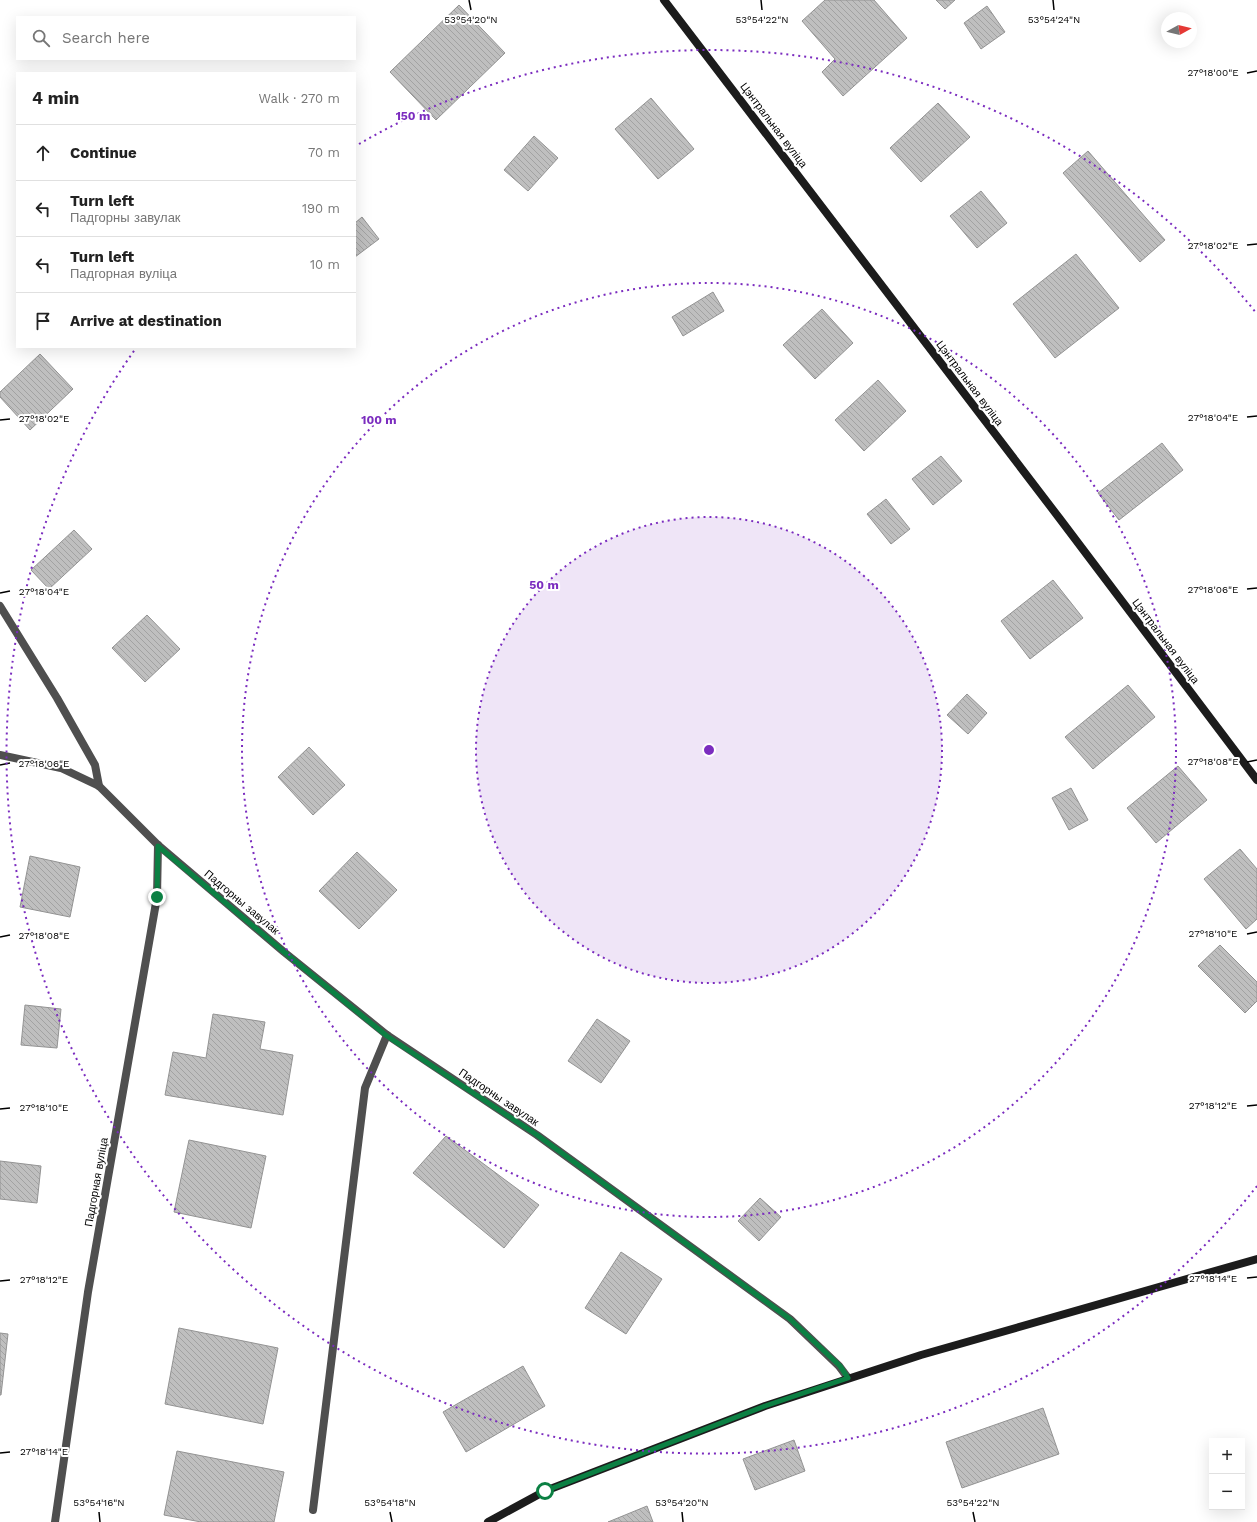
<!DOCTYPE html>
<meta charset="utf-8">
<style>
:root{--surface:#fff;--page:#f6f6f6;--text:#222;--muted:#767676;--line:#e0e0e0}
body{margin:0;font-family:"Work Sans",sans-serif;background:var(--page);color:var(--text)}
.controls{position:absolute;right:12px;bottom:12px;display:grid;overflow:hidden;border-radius:0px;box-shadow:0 4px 16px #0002}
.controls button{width:36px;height:36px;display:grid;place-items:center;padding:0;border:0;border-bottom:1px solid var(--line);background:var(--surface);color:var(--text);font:20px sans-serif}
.compass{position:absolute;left:1161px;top:12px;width:36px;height:36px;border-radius:50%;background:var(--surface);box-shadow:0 4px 16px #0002;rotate:82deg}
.stop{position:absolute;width:12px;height:12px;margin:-9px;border:3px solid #0b8043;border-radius:50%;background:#fff}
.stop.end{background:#0b8043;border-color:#fff;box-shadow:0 1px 4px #0008}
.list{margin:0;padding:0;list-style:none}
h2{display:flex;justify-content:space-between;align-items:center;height:52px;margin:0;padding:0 16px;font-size:17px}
h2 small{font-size:13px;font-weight:400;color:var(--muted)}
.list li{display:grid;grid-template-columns:26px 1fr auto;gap:12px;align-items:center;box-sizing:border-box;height:56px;padding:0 16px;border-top:1px solid var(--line)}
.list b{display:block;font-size:15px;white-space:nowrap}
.list p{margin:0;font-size:13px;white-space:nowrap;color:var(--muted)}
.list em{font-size:13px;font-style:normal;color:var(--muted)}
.icon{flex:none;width:22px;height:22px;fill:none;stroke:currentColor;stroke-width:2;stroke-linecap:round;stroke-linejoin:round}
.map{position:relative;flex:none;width:1257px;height:1522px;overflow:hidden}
.search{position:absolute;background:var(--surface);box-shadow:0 4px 16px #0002;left:16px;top:16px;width:340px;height:44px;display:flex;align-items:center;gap:10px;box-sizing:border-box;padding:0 14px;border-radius:0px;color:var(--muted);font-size:15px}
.panel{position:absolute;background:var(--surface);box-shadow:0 4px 16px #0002;left:16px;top:72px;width:340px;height:276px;border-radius:0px}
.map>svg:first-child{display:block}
</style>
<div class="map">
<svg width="1257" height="1522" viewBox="0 0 1257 1522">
<defs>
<pattern id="building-back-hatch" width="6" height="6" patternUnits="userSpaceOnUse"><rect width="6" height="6" fill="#bfbfbf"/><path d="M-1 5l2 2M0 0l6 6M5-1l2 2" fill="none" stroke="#a2a2a2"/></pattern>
</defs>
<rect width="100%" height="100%" fill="#fff"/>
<g fill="url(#building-back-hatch)" stroke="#939393">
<polygon points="825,0 874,0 907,38 843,96 822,72 835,59 802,21"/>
<polygon points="936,0 955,0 945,9"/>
<polygon points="459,5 505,53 436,120 390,72"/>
<polygon points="987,6 1005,32 981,49 964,23"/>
<polygon points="651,98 694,149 658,179 615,129"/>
<polygon points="938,103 970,137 921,182 890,148"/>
<polygon points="534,136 558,158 528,191 504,170"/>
<polygon points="1088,151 1165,240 1140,262 1063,173"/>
<polygon points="981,191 1007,223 977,248 950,216"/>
<polygon points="362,217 379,239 355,257 355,223"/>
<polygon points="1076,254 1119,308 1055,358 1013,304"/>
<polygon points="713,292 724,311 683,336 672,317"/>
<polygon points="822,309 853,343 815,379 783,345"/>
<polygon points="40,354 73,389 30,430 0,397 0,392"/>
<polygon points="878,380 906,411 864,451 835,420"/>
<polygon points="1162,443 1183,470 1119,520 1098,493"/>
<polygon points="941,456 962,481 933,505 912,479"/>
<polygon points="886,499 910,529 891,544 867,514"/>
<polygon points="74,530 92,549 49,589 31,570"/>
<polygon points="1053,580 1083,618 1030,659 1001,621"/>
<polygon points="147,615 180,649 145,682 112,648"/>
<polygon points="1128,685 1155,717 1093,769 1065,737"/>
<polygon points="967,694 987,713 968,734 947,715"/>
<polygon points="309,747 345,785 313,815 278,777"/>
<polygon points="1178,766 1207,800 1156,843 1127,808"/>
<polygon points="1071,788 1088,820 1069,830 1052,798"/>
<polygon points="1240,849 1257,869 1257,919 1246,929 1204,879"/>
<polygon points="357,852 397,890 359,929 319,891"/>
<polygon points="30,856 80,867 70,917 20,907"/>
<polygon points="1220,945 1257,982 1257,1001 1245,1013 1198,966"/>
<polygon points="25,1005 61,1009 57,1048 21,1045"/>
<polygon points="213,1014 265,1022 260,1049 293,1055 283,1115 165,1095 173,1052 206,1058"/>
<polygon points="597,1019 630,1041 601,1083 568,1061"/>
<polygon points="446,1136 539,1205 504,1248 413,1173"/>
<polygon points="189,1140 266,1156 251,1228 174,1212"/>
<polygon points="0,1161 41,1166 37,1203 0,1199"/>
<polygon points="760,1198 781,1217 759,1241 738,1221"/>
<polygon points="621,1252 662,1279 626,1334 585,1308"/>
<polygon points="179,1328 278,1348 263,1424 165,1404"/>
<polygon points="0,1333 8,1334 1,1395 0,1395"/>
<polygon points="523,1366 545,1406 466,1452 443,1412"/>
<polygon points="1043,1408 1059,1454 962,1488 946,1442"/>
<polygon points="794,1440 805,1471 755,1490 743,1459"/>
<polygon points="177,1451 284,1472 274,1522 201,1522 164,1515"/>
<polygon points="647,1506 653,1522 608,1522"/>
</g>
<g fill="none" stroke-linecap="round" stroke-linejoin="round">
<g stroke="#4f4f4f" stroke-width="8">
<polyline points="0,606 57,698 95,765 99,786"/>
<polyline points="313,1510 365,1088 387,1035"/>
<polyline points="55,1522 88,1292 157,897 158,845"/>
</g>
<polyline stroke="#4f4f4f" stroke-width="8" points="0,755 61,768 99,786 158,845 284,952 387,1035 537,1135 790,1319 839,1366 848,1378"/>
<g stroke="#1c1c1c" stroke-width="8">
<polyline points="664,0 1060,519 1257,780"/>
<polyline points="488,1522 545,1491 765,1406 921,1355 1257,1259"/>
</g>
</g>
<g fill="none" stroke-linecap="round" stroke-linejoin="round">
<polyline stroke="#0b8043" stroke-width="5" points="157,897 158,846 284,952 387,1036 537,1135 790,1319 840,1366 848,1378 765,1406 545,1491"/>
</g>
<path fill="none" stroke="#000" stroke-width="1.5" d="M 469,0 L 471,10M 761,0 L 762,10M 1053,0 L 1054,10M 1247,73 L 1257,71M 1247,245 L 1257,244M 1247,417 L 1257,416M 0,420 L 10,419M 1247,589 L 1257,588M 0,593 L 10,591M 1247,762 L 1257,760M 0,765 L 10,763M 1247,934 L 1257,932M 0,937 L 10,935M 1247,1106 L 1257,1105M 0,1109 L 10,1108M 1247,1278 L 1257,1277M 0,1281 L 10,1280M 0,1453 L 10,1452M 99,1512 L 100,1522M 390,1512 L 392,1522M 682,1512 L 683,1522M 973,1512 L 975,1522"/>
<circle cx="709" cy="750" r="233" fill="#7b2cbf" fill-opacity=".12"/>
<g fill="none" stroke="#7b2cbf" stroke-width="2" stroke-dasharray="2 4">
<circle cx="709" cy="750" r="233"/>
<circle cx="709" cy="750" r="467"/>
<path d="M1257 1186A700 700 0 0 1 136 348M359 144A700 700 0 0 1 1257 314"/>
</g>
<g text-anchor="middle" stroke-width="4" stroke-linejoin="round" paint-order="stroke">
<g font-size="11" fill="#000" stroke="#fff">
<text transform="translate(774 125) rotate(53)" y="4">Цэнтральная вуліца</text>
<text transform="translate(970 383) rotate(53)" y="4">Цэнтральная вуліца</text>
<text transform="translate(1166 641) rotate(53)" y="4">Цэнтральная вуліца</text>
<text transform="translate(242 902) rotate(40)" y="4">Падгорны завулак</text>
<text transform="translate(499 1097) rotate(34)" y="4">Падгорны завулак</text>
<text transform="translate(96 1182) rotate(-80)" y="4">Падгорная вуліца</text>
</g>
</g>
<g font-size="10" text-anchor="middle" fill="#000" stroke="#fff" stroke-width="4" stroke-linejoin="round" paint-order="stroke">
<text x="471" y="23">53°54'20"N</text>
<text x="762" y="23">53°54'22"N</text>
<text x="1054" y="23">53°54'24"N</text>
<text x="1213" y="76">27°18'00"E</text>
<text x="1213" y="249">27°18'02"E</text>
<text x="1213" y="421">27°18'04"E</text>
<text x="44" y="422">27°18'02"E</text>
<text x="1213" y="593">27°18'06"E</text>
<text x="44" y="595">27°18'04"E</text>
<text x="1213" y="765">27°18'08"E</text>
<text x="44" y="767">27°18'06"E</text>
<text x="1213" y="937">27°18'10"E</text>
<text x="44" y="939">27°18'08"E</text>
<text x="1213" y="1109">27°18'12"E</text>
<text x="44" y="1111">27°18'10"E</text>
<text x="1213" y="1282">27°18'14"E</text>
<text x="44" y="1283">27°18'12"E</text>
<text x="44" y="1455">27°18'14"E</text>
<text x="99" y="1506">53°54'16"N</text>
<text x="390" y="1506">53°54'18"N</text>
<text x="682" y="1506">53°54'20"N</text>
<text x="973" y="1506">53°54'22"N</text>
</g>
<circle cx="709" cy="750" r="6" fill="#7b2cbf" stroke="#fff" stroke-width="2"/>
<g font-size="12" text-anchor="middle" font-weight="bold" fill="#7b2cbf" stroke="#fff" stroke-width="4" stroke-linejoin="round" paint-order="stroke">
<text x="413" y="120">150 m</text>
<text x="379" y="424">100 m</text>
<text x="544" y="589">50 m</text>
</g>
</svg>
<div class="controls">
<button>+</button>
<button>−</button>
</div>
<svg class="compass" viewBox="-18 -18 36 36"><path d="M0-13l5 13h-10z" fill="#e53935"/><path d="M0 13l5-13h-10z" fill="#767676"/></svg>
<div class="stop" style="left:545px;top:1491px"></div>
<div class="stop end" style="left:157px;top:897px"></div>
<div class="search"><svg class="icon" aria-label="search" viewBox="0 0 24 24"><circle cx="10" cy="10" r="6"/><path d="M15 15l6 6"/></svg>Search here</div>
<section class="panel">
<h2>4 min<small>Walk · 270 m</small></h2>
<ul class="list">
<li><svg class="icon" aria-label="ahead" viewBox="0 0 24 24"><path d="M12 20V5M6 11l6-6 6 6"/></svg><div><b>Continue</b></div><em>70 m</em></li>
<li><svg class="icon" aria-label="left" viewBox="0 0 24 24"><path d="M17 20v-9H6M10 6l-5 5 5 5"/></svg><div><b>Turn left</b><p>Падгорны завулак</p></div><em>190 m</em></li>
<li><svg class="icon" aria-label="left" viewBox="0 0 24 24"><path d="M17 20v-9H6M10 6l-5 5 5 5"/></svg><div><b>Turn left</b><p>Падгорная вуліца</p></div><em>10 m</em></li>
<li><svg class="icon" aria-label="arrive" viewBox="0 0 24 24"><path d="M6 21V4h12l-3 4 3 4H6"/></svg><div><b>Arrive at destination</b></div></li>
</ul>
</section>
</div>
